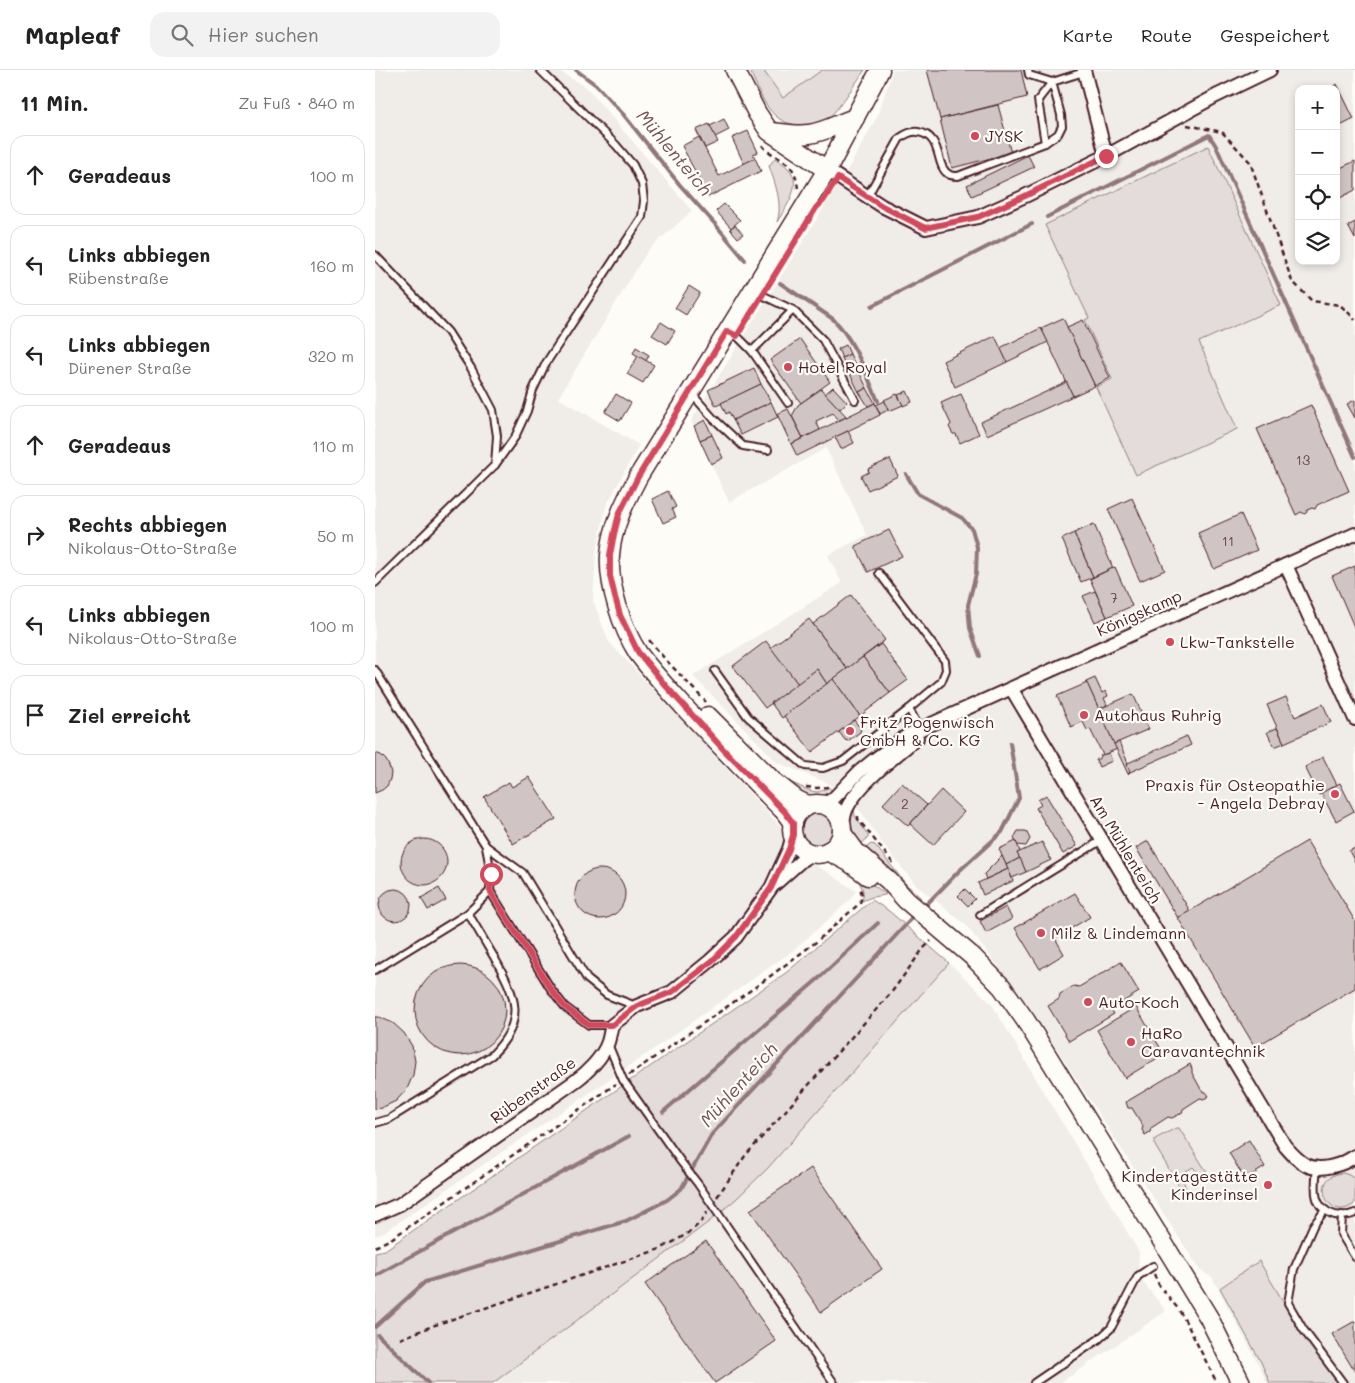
<!DOCTYPE html>
<html lang="de">
<meta charset="utf-8">
<style>
:root{--surface:#fff;--page:#f2f2f2;--text:#222;--muted:#767676;--line:#e0e0e0}
body{margin:0;font-family:Mali,sans-serif;background:var(--page);color:var(--text)}
.controls{position:absolute;right:15px;top:15px;display:grid;overflow:hidden;border-radius:10px;box-shadow:0 2px 8px #0003}
.controls button{width:45px;height:45px;display:grid;place-items:center;padding:0;border:0;border-bottom:1px solid var(--line);background:var(--surface);color:var(--text);font:25px sans-serif}
.stop{position:absolute;width:15px;height:15px;margin:-11px;border:4px solid #d1495b;border-radius:50%;background:#fff}
.stop.end{background:#d1495b;border-color:#fff;box-shadow:0 1px 5px #0008}
.list{margin:0;padding:0;list-style:none}
h2{display:flex;justify-content:space-between;align-items:center;height:65px;margin:0;padding:0 20px;font-size:21px}
h2 small{font-size:16px;font-weight:400;color:var(--muted)}
.list li{display:grid;grid-template-columns:32px 1fr auto;gap:15px;align-items:center;box-sizing:border-box;height:80px;margin:0 10px 10px;padding:0 10px;border:1px solid var(--line);border-radius:15px}
.list b{display:block;font-size:19px;white-space:nowrap}
.list p{margin:0;font-size:16px;white-space:nowrap;color:var(--muted)}
.list em{font-size:16px;font-style:normal;color:var(--muted)}
.icon{flex:none;width:28px;height:28px;fill:none;stroke:currentColor;stroke-width:2;stroke-linecap:round;stroke-linejoin:round}
.map{position:relative;flex:none;width:980px;height:1313px;overflow:hidden}
header{display:flex;align-items:center;gap:30px;box-sizing:border-box;height:70px;padding:0 25px;background:var(--surface);border-bottom:1px solid var(--line)}
header strong{font-size:24px}
nav{display:flex;gap:28px;margin-inline-start:auto;font-size:18px}
.search{width:350px;height:45px;background:var(--page);display:flex;align-items:center;gap:12px;box-sizing:border-box;padding:0 18px;border-radius:15px;color:var(--muted);font-size:19px}
main{display:flex}
aside{flex:1;background:var(--surface)}
.map>svg:first-child{display:block}
</style>
<header>
<strong>Mapleaf</strong>
<div class="search"><svg class="icon" aria-label="search" viewBox="0 0 24 24"><circle cx="10" cy="10" r="6"/><path d="M15 15l6 6"/></svg>Hier suchen</div>
<nav><a>Karte</a><a>Route</a><a>Gespeichert</a></nav>
</header>
<main>
<aside>
<h2>11 Min.<small>Zu Fuß · 840 m</small></h2>
<ul class="list">
<li><svg class="icon" aria-label="ahead" viewBox="0 0 24 24"><path d="M12 20V5M6 11l6-6 6 6"/></svg><div><b>Geradeaus</b></div><em>100 m</em></li>
<li><svg class="icon" aria-label="left" viewBox="0 0 24 24"><path d="M17 20v-9H6M10 6l-5 5 5 5"/></svg><div><b>Links abbiegen</b><p>Rübenstraße</p></div><em>160 m</em></li>
<li><svg class="icon" aria-label="left" viewBox="0 0 24 24"><path d="M17 20v-9H6M10 6l-5 5 5 5"/></svg><div><b>Links abbiegen</b><p>Dürener Straße</p></div><em>320 m</em></li>
<li><svg class="icon" aria-label="ahead" viewBox="0 0 24 24"><path d="M12 20V5M6 11l6-6 6 6"/></svg><div><b>Geradeaus</b></div><em>110 m</em></li>
<li><svg class="icon" aria-label="right" viewBox="0 0 24 24"><path d="M7 20v-9h11M14 6l5 5-5 5"/></svg><div><b>Rechts abbiegen</b><p>Nikolaus-Otto-Straße</p></div><em>50 m</em></li>
<li><svg class="icon" aria-label="left" viewBox="0 0 24 24"><path d="M17 20v-9H6M10 6l-5 5 5 5"/></svg><div><b>Links abbiegen</b><p>Nikolaus-Otto-Straße</p></div><em>100 m</em></li>
<li><svg class="icon" aria-label="arrive" viewBox="0 0 24 24"><path d="M6 21V4h12l-3 4 3 4H6"/></svg><div><b>Ziel erreicht</b></div></li>
</ul>
</aside>
<div class="map">
<svg width="980" height="1313" viewBox="0 0 980 1313">
<rect width="100%" height="100%" fill="#fdfcf7"/>
<filter id="ink" filterUnits="userSpaceOnUse"><feTurbulence type="fractalNoise" baseFrequency=".02" numOctaves="2"/><feDisplacementMap in="SourceGraphic" scale="10" xChannelSelector="R" yChannelSelector="G"/><feConvolveMatrix kernelMatrix="1 2 1 2 8 2 1 2 1" color-interpolation-filters="sRGB"/></filter>
<g filter="url(#ink)">
<g fill="#f0ece8" fill-rule="evenodd">
<polygon points="0,0 182,0 211,17 317,141 273,180 183,328 264,375 231,436 221,483 218,531 234,572 405,756 420,784 455,804 481,821 474,831 416,882 263,990 6,1164 0,1166"/>
<polygon points="375,0 490,0 456,46 452,49 429,55 422,55 408,52 398,44 391,34"/>
<path d="M 518,0 L 980,0 L 980,1313 L 892,1313 L 884,1295 L 837,1207 L 825,1200 L 652,933 L 590,854 L 541,815 L 505,770 L 486,742 L 453,713 L 403,693 L 318,606 L 467,513 L 453,485 L 492,465 L 451,378 L 354,432 L 316,351 L 476,94 L 502,47 ZM 924,19 L 961,19 L 961,191 L 924,191 Z"/>
<polygon points="574,893 616,933 764,1182 763,1206 791,1241 685,1313 118,1313 343,1145 361,1129 392,1099"/>
</g>
<g fill="#e3dcda" stroke="#967e82">
<path d="M 380,0 L 388,0 L 408,28 L 447,0 L 490,0 C 481,12 463,41 452,49 C 445,54 435,55 426,55 C 395,55 387,27 376,3 Z"/>
<polygon points="833,76 906,235 824,272 862,359 761,405 721,317 737,309 710,250 714,248 670,155"/>
<path d="M 400,88 C 404,91 409,94 413,98 C 429,114 411,137 402,152 C 408,134 400,113 394,96 Z"/>
<path d="M 394,701 C 403,706 433,722 442,722 C 445,722 450,719 453,717 L 458,721 L 445,726 L 429,725 Z"/>
<path d="M 479,737 L 480,746 L 493,765 L 493,768 L 487,773 L 481,773 C 477,761 474,750 479,737 Z"/>
<circle cx="443" cy="758" r="18"/>
<polygon points="496,774 500,775 530,813 546,828 543,831 488,780"/>
<path d="M 473,798 L 511,824 L 510,825 L 497,827 L 487,831 C 492,818 481,809 473,798 Z"/>
<polygon points="497,830 514,841 574,893 392,1099 361,1129 335,1151 118,1313 0,1313 0,1182 10,1180 412,902"/>
<polygon points="801,1058 804,1058 835,1107 830,1111 818,1097 806,1104 813,1125 810,1126 779,1074 780,1069"/>
<path d="M 968,1103 L 974,1105 L 980,1109 L 980,1133 C 954,1156 932,1106 968,1103 Z"/>
<polygon points="884,1191 930,1268 944,1282 963,1313 895,1313 886,1292 845,1218"/>
</g>
<g fill="none" stroke-linecap="round" stroke-linejoin="round">
<g stroke="#91777b" stroke-width="4">
<polyline points="201,0 221,15 248,44 305,115 340,154 370,190"/>
<polyline points="672,147 834,65 841,76 980,387"/>
<path d="M 405,213 L 458,249 C 479,269 491,304 503,331"/>
<polyline points="497,236 657,154"/>
<polyline points="531,404 543,424 587,448 597,459 602,477 601,504 593,535 595,558 605,586"/>
<polyline points="547,839 584,801 627,762 644,728 635,673"/>
<polyline points="288,1042 443,909 503,853"/>
<polyline points="0,1206 254,1066"/>
<polyline points="0,1257 50,1212 251,1151 292,1130 306,1119 337,1064 540,845"/>
<polyline points="3,1265 53,1313"/>
</g>
</g>
<g fill="#d0c5c4" stroke="#4a1f2b">
<polygon points="552,0 646,0 652,27 565,49"/>
<polygon points="962,14 979,49 961,58 961,19 953,19"/>
<polygon points="623,35 636,83 577,98 565,49"/>
<polygon points="349,49 354,60 340,67 335,56"/>
<polygon points="334,54 343,72 330,78 321,60"/>
<polygon points="373,61 383,82 378,84 380,88 369,94 357,68"/>
<polygon points="324,67 344,106 380,88 386,101 333,127 307,76"/>
<polygon points="653,85 659,97 597,126 592,115"/>
<polygon points="980,91 980,120 963,129 961,125 961,100"/>
<polygon points="349,134 365,150 356,158 341,141"/>
<polygon points="980,152 980,169 973,156"/>
<polygon points="360,155 368,164 363,168 355,159"/>
<polygon points="314,216 325,223 311,245 300,238"/>
<polygon points="688,248 720,316 698,326 666,258"/>
<polygon points="708,250 735,308 720,316 692,257"/>
<polygon points="286,252 300,261 292,274 277,265"/>
<polygon points="666,258 673,272 632,292 625,278"/>
<polygon points="620,266 632,292 580,317 568,291"/>
<polygon points="425,269 455,312 426,333 395,290"/>
<polygon points="471,275 475,284 467,288 463,279"/>
<polygon points="261,277 274,285 271,291 258,283"/>
<polygon points="475,284 492,318 484,322 467,288"/>
<polygon points="263,286 279,295 268,313 252,304"/>
<polygon points="379,298 386,314 341,336 333,320"/>
<polygon points="691,311 698,326 612,365 606,352 690,313"/>
<polygon points="386,314 396,332 358,350 354,342 351,344 346,333"/>
<polygon points="458,317 472,332 465,339 450,324"/>
<polygon points="492,318 500,333 493,336 484,322"/>
<polygon points="446,319 472,347 464,350 458,343 441,351 445,360 428,368 417,346 423,335"/>
<polygon points="532,321 537,332 528,336 523,325"/>
<polygon points="241,324 256,333 245,351 230,342"/>
<polygon points="522,324 528,335 514,341 509,330"/>
<polygon points="586,324 604,364 585,373 581,364 578,364 574,357 576,354 566,333"/>
<polygon points="980,330 980,348 972,334"/>
<polygon points="510,331 513,340 505,344 501,335"/>
<polygon points="396,332 403,347 366,365 358,350"/>
<polygon points="500,333 505,345 422,386 416,374"/>
<polygon points="936,335 974,421 942,435 940,439 937,438 932,440 932,442 930,444 926,442 921,445 882,359"/>
<polygon points="413,339 428,368 416,374 402,344"/>
<polygon points="330,350 337,365 325,370 319,356"/>
<polygon points="473,361 479,373 466,379 460,367"/>
<polygon points="337,365 348,388 336,394 325,370"/>
<polygon points="515,389 523,406 493,420 486,406 494,402 493,399"/>
<polygon points="293,421 301,437 297,439 301,447 288,453 277,429"/>
<polygon points="757,428 790,500 765,511 733,439"/>
<polygon points="866,444 882,480 839,499 823,463"/>
<polygon points="719,454 738,498 718,507 699,463"/>
<polygon points="514,460 527,486 493,502 480,476"/>
<polygon points="699,463 718,507 706,512 687,469"/>
<polygon points="980,496 980,559 957,506"/>
<polygon points="740,497 757,536 732,547 715,509"/>
<polygon points="720,521 732,547 720,552 708,526"/>
<polygon points="476,525 510,570 472,599 438,554"/>
<polygon points="434,549 472,599 452,614 442,599 423,614 395,578"/>
<polygon points="391,571 423,614 390,638 358,596"/>
<polygon points="506,574 533,610 515,623 488,587"/>
<polygon points="488,587 515,623 485,646 458,609"/>
<polygon points="442,599 452,614 407,648 396,633"/>
<polygon points="720,608 727,623 731,621 733,626 729,628 732,635 724,639 711,612"/>
<polygon points="458,609 485,646 437,682 409,646"/>
<polygon points="712,613 742,679 728,685 715,659 712,660 708,652 696,657 682,626"/>
<polygon points="758,624 774,659 739,674 724,639"/>
<polygon points="911,627 920,647 948,634 956,652 909,673 892,635"/>
<polygon points="479,650 486,659 485,662 473,671 470,670 464,662"/>
<polygon points="902,658 909,673 899,677 892,662"/>
<polygon points="812,666 816,675 755,702 752,694 753,693"/>
<polygon points="744,672 753,693 752,694 755,702 753,704 739,674"/>
<polygon points="0,683 6,685 11,690 14,696 16,703 15,709 12,716 7,720 0,723"/>
<polygon points="734,683 737,691 724,697 721,690 726,687 725,686 727,685"/>
<polygon points="948,687 962,715 944,725 930,697"/>
<polygon points="154,707 181,749 138,774 109,727 134,712 137,717"/>
<polygon points="527,713 552,735 533,756 508,734"/>
<polygon points="965,713 979,741 961,751 946,723"/>
<polygon points="566,720 589,742 558,775 535,754"/>
<polygon points="671,725 702,776 688,784 661,738 666,735 663,730"/>
<polygon points="643,761 651,761 655,769 651,776 642,775 639,768"/>
<circle cx="49" cy="792" r="23"/>
<polygon points="641,771 645,782 642,783 645,788 631,795 624,779"/>
<polygon points="773,771 815,841 803,848 761,778"/>
<polygon points="932,771 980,851 980,918 880,977 803,848"/>
<polygon points="667,772 676,790 651,802 642,783"/>
<polygon points="980,778 980,792 974,781"/>
<polygon points="627,786 633,799 611,809 609,804"/>
<polygon points="645,788 651,802 637,808 631,795"/>
<circle cx="225" cy="824" r="25"/>
<polygon points="633,799 638,811 608,825 603,813"/>
<polygon points="64,818 71,830 53,840 46,828"/>
<polygon points="590,819 600,829 593,836 583,826"/>
<circle cx="20" cy="835" r="16"/>
<polygon points="700,823 715,847 680,868 689,884 665,899 640,858"/>
<polygon points="631,837 637,849 611,863 605,851"/>
<polygon points="746,892 764,922 736,939 739,944 694,971 673,936 684,929 685,924 699,916 704,917"/>
<circle cx="85" cy="940" r="45"/>
<polygon points="761,937 789,984 750,1008 722,960"/>
<polygon points="0,947 4,947 18,953 29,963 37,976 40,991 38,1005 32,1019 21,1031 6,1038 0,1039"/>
<polygon points="815,994 817,999 817,1003 827,1021 831,1022 834,1026 829,1029 825,1028 808,1039 807,1043 797,1048 793,1047 776,1058 775,1062 770,1065 767,1060 768,1056 757,1038 753,1038 751,1032"/>
<polygon points="874,1070 890,1097 870,1109 854,1083"/>
<polygon points="436,1098 507,1199 446,1242 375,1140"/>
<polygon points="331,1171 401,1271 340,1313 270,1214"/>
<polygon points="980,1251 980,1302 957,1264"/>
</g>
<g fill="none" stroke-linecap="round" stroke-linejoin="round">
<g stroke="#4a1f2b" stroke-width="10">
<g id="service">
<polyline points="670,73 663,30 677,12 709,2"/>
<path d="M 492,127 L 525,68 C 531,64 536,61 543,62 C 569,66 559,98 575,105 C 578,106 581,106 583,106 L 670,73 L 683,64 L 687,56 L 686,45 L 677,12 L 654,5 L 653,0"/>
<polyline points="0,185 73,262 96,298 118,340 122,366 120,395"/>
<polyline points="380,220 387,225 418,240 448,270 480,330"/>
<polyline points="353,262 362,266 377,281"/>
<polyline points="316,323 338,348 368,376 393,380"/>
<polyline points="413,333 377,281 418,240"/>
<polyline points="504,503 570,591 571,600 566,612 534,639 545,659"/>
<polyline points="0,513 120,395 140,367 152,341 158,320 171,293 267,147 269,131 267,114 258,95 241,75 165,0"/>
<polyline points="0,600 111,776 116,804 115,821 93,843 0,900"/>
<polyline points="340,601 373,647 430,696 448,698 468,691 534,639"/>
<polyline points="111,776 148,803 212,909 232,925 261,936"/>
<polyline points="115,821 176,919 190,937 214,955 237,955"/>
<polyline points="605,845 727,770"/>
<polyline points="233,974 248,1010 306,1092 323,1114 459,1313"/>
<path d="M 0,1053 L 14,1049 L 117,985 C 152,950 141,926 119,887 C 110,872 102,858 93,843"/>
<path d="M 942,1097 C 940,1117 936,1138 960,1145 C 967,1146 974,1146 980,1143"/>
<polyline points="950,1140 938,1156 919,1199 913,1233 928,1259 968,1313"/>
<polyline points="967,1145 966,1164 980,1187"/>
<polyline points="659,1313 724,1269 736,1258 763,1206 778,1196"/>
</g>
</g>
<g stroke="#4a1f2b" stroke-width="16">
<g id="minor">
<polyline points="709,0 731,86"/>
<polyline points="452,100 507,136 551,158 603,147 650,126 731,86 841,26 895,0"/>
<polyline points="911,495 980,649"/>
<path d="M 636,618 L 910,1076 C 917,1084 922,1090 931,1095 C 945,1102 968,1095 980,1086"/>
<polyline points="448,734 458,729 484,702 500,689 533,665 561,652 980,464"/>
<path d="M 467,753 C 469,748 470,742 472,738 C 483,714 522,685 542,668"/>
<polyline points="400,814 427,790 438,783"/>
<path d="M 0,1145 L 25,1134 L 199,1012 C 212,1003 228,987 233,972 C 235,966 235,961 237,955 L 262,936 L 297,922 L 335,891 L 361,867 L 396,818 L 414,779 L 418,765"/>
</g>
</g>
<g stroke="#4a1f2b" stroke-width="21">
<g id="secondary">
<polyline points="360,0 382,43 394,61 452,100"/>
<path d="M 397,62 C 409,63 421,66 434,64 C 450,62 464,53 480,48"/>
<polyline points="333,646 398,711 422,730 433,735"/>
<circle cx="442" cy="759" r="25"/>
<path d="M 418,753 L 410,742 C 376,708 343,673 310,638 C 294,620 277,602 263,583 C 247,558 233,515 235,485 C 237,457 250,432 263,407 L 452,100 L 505,0"/>
<polyline points="467,763 481,782 514,811 531,830 598,887 627,917 651,951 792,1179 834,1248 866,1313"/>
<polyline points="453,781 474,792 493,806"/>
</g>
</g>
<g stroke="#4a1f2b" stroke-width="2.5" stroke-dasharray="5 4" stroke-linecap="butt">
<polyline points="812,55 847,62 875,92 917,211 937,231 965,235 977,246 980,250"/>
<path d="M 387,75 C 395,86 412,89 419,102 C 421,106 422,113 423,118"/>
<polyline points="274,570 290,589 331,632"/>
<polyline points="431,717 442,718 453,717"/>
<polyline points="483,746 483,749 518,793"/>
<polyline points="254,1005 386,913 441,872 485,833 487,825 485,817"/>
<polyline points="342,1127 370,1086 516,923 548,879 556,871"/>
<polyline points="0,1177 16,1169 241,1014"/>
<polyline points="779,1204 784,1215 804,1240 812,1254 842,1313"/>
<path d="M 25,1269 L 60,1255 L 285,1179 C 302,1170 323,1160 332,1142"/>
</g>
<use href="#service" stroke="#fdfcf7" stroke-width="6"/>
<use href="#minor" stroke="#fdfcf7" stroke-width="12"/>
<use href="#secondary" stroke="#fdfcf7" stroke-width="18"/>
</g>
</g>
<g fill="none" stroke-linecap="round" stroke-linejoin="round" filter="url(#ink)">
<polyline stroke="#d1495b" stroke-width="6" points="116,804 115,821 176,919 190,937 214,955 237,955 262,936 297,922 336,892 361,867 396,818 414,779 418,765 418,753 410,742 349,680 290,615 263,582 245,545 240,527 235,506 235,485 239,464 244,444 263,407 352,261 362,266 441,138 448,131 463,108 507,136 550,158 603,147 650,126 731,86"/>
</g>
<g fill="#d1495b" stroke="#fdfcf7" stroke-width="2">
<circle cx="600" cy="66" r="5"/>
<circle cx="413" cy="297" r="5"/>
<circle cx="795" cy="572" r="5"/>
<circle cx="709" cy="645" r="5"/>
<circle cx="475" cy="661" r="5"/>
<circle cx="960" cy="724" r="5"/>
<circle cx="666" cy="863" r="5"/>
<circle cx="713" cy="932" r="5"/>
<circle cx="756" cy="972" r="5"/>
<circle cx="893" cy="1115" r="5"/>
</g>
<g text-anchor="middle" stroke-width="4.5" stroke-linejoin="round" paint-order="stroke">
<g font-size="14" fill="#6c4851">
<text x="928" y="395">13</text>
<text x="853" y="476">11</text>
<text x="739" y="533">7</text>
<text x="530" y="739">2</text>
</g>
<g font-size="16" fill="#4a1f2b" stroke="#fdfcf7" text-anchor="start">
<text x="610" y="72">JYSK</text>
<text x="423" y="303">Hotel Royal</text>
<text x="805" y="578">Lkw-Tankstelle</text>
<text x="719" y="651">Autohaus Ruhrig</text>
<text x="485" y="658">Fritz Pogenwisch<tspan x="485" dy="18">GmbH &amp; Co. KG</tspan></text>
<text x="950" y="721" text-anchor="end">Praxis für Osteopathie<tspan x="950" dy="18">- Angela Debray</tspan></text>
<text x="676" y="869">Milz &amp; Lindemann</text>
<text x="723" y="938">Auto-Koch</text>
<text x="766" y="969">HaRo<tspan x="766" dy="18">Caravantechnik</tspan></text>
<text x="883" y="1112" text-anchor="end">Kindertagestätte<tspan x="883" dy="18">Kinderinsel</tspan></text>
</g>
<g font-size="16" fill="#4a1f2b" stroke="#fdfcf7">
<text transform="translate(764 543) rotate(-24)" y="6">Königskamp</text>
<text transform="translate(751 779) rotate(59)" y="6">Am Mühlenteich</text>
<text transform="translate(158 1020) rotate(-36)" y="6">Rübenstraße</text>
</g>
<g font-size="18" font-style="italic" fill="#73525a" stroke="#fdfcf7">
<text transform="translate(299 83) rotate(50)" y="6">Mühlenteich</text>
<text transform="translate(364 1015) rotate(-48)" y="6">Mühlenteich</text>
</g>
</g>
</svg>
<div class="controls">
<button>+</button>
<button>−</button>
<button><svg class="icon" aria-label="locate" viewBox="0 0 24 24"><circle cx="12" cy="12" r="6"/><path d="M12 2v4M12 18v4M2 12h4M18 12h4"/></svg></button>
<button><svg class="icon" aria-label="layers" viewBox="0 0 24 24"><path d="M12 4l9 5-9 5-9-5zM3 14l9 5 9-5"/></svg></button>
</div>
<div class="stop" style="left:116px;top:804px"></div>
<div class="stop end" style="left:731px;top:86px"></div>
</div>
</main>
